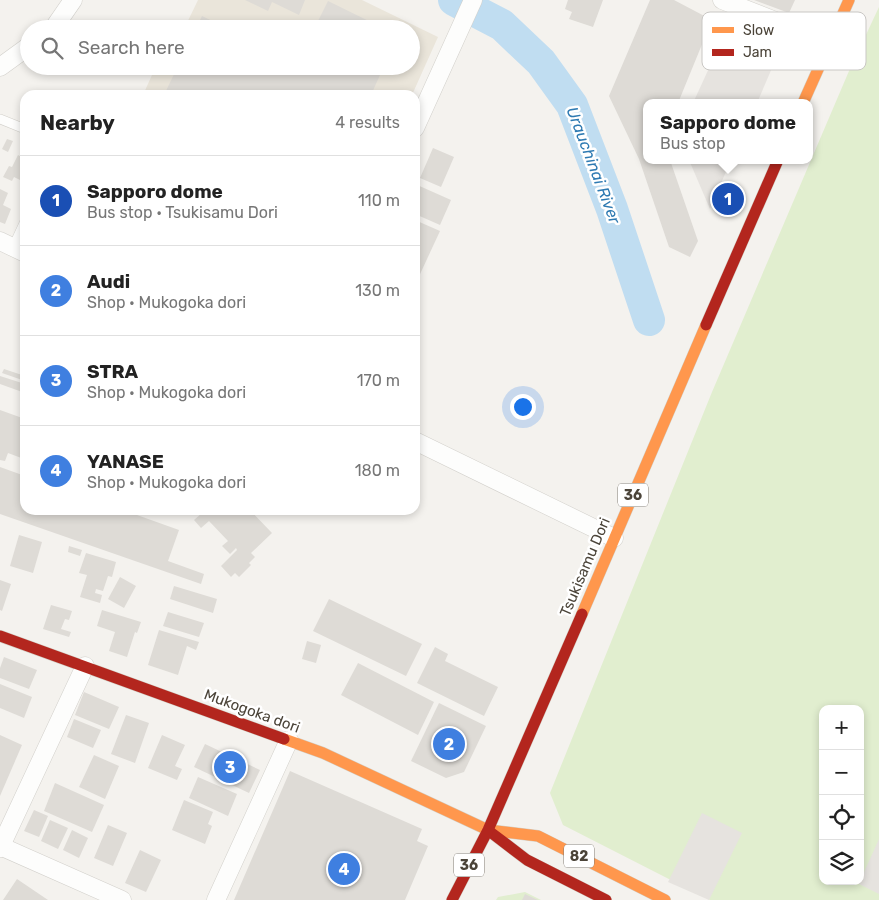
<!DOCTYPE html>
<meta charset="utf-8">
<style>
:root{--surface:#fff;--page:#f2f2f2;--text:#222;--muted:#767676;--line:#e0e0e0;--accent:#d93025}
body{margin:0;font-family:Rubik,sans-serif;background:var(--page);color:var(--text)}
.controls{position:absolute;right:15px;bottom:15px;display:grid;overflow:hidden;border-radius:10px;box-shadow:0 2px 8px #0003}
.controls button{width:45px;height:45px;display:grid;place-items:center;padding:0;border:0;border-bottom:1px solid var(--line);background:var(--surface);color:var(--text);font:25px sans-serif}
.you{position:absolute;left:522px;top:406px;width:18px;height:18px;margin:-12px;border:4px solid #fff;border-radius:50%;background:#1a73e8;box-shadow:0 0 0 8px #1a73e833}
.badge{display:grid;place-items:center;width:32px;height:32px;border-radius:50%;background:var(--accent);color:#fff;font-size:16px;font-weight:700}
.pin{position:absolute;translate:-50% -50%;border:2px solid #fff;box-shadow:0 1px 5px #0006}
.popup{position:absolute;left:643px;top:99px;width:170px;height:65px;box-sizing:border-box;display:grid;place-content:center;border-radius:10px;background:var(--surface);filter:drop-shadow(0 1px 4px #0005);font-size:16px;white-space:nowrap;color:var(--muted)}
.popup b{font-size:19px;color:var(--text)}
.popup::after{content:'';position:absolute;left:50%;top:100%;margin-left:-10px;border:10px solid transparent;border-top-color:var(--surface)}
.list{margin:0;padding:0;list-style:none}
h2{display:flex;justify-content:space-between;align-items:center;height:65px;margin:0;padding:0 20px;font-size:21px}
h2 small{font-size:16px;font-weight:400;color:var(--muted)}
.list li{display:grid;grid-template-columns:32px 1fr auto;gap:15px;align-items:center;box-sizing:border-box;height:90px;padding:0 20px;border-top:1px solid var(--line)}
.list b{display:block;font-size:19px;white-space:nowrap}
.list p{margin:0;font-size:16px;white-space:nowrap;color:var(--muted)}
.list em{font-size:16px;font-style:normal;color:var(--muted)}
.icon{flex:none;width:28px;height:28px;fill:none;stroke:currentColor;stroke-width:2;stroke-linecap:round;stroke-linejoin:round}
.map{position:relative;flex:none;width:879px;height:900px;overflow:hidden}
.search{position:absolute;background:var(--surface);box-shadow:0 2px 8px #0003;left:20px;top:20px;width:400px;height:55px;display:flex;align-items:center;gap:12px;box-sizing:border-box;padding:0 18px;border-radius:28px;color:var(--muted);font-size:19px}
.panel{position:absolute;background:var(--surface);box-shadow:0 2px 8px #0003;left:20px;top:90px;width:400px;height:425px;border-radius:15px}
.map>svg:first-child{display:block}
</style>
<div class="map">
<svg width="879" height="900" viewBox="0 0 879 900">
<rect width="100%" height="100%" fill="#f4f2ee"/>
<polygon fill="#eae5da" points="198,0 362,0 438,37 412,95 143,95 156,66 411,66 411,29 184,29"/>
<g fill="#e1eecf" fill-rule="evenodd">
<path d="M 879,7 L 879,900 L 710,900 L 563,825 L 550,793 L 712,392 L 849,71 ZM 823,709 L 860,709 L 860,881 L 823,881 Z"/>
<polygon points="525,892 541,900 496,900 498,897"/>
</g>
<g fill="#e6e3df">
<polygon points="721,42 772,68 757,103 693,103"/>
<polygon points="689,160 731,160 710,209"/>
<polygon points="702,813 742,833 709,900 668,882"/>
<polygon points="879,839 879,894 857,883 860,881"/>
</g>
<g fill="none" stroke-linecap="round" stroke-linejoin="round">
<polyline stroke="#c0ddf1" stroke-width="32" points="454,0 502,25 541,62 572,105 612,209 649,320"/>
</g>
<g fill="#dedbd6">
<polygon points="245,0 305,0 299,15 272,2 268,11"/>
<polygon points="568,0 603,0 593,27 569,19 572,12 565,9"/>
<polygon points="650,0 674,0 712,20 678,103 647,103 647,160 670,160 698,241 690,257 669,247 639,159 609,96"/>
<polygon points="754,0 795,0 789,13"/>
<polygon points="328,1 385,29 314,29"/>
<polygon points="202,16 229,29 196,29"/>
<polygon points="178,66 384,66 371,95 164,95"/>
<polygon points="7,139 13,141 8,152 2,149"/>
<polygon points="433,148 454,157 441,187 420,178"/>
<polygon points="18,155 25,159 24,182 14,177 12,181 3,177 9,166 12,167"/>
<polygon points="415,184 451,200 440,225 415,214"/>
<polygon points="0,189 8,193 3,205 11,209 5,224 0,222"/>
<polygon points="415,220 440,231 415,285"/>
<polygon points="4,369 25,376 25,381 2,373"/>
<polygon points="0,376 25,384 25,393 0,384"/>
<polygon points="0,410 25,419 24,459 8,453 5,461 0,460"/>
<polygon points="0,467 25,476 25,510 123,510 179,530 168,561 204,574 201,584 0,514"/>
<polygon points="199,510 250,510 272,533 251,553 255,557 249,563 251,565 239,577 235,573 231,577 221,566 237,550 236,548 230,554 222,546 228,541 209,521 201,528 194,520 202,513"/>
<polygon points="19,535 42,542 33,573 10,566"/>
<polygon points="69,546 82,550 80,556 68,552"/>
<polygon points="86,553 116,562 112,577 108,576 103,591 96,589 95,593 102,595 100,603 80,597 87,575 79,573"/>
<polygon points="120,577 136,586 124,608 108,599"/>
<polygon points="0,580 11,584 2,611 0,610"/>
<polygon points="174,586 217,599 213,613 170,599"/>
<polygon points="329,599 422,644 406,676 313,631"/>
<polygon points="51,605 72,611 69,620 65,619 61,629 71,632 69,637 43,629"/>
<polygon points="102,610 141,622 137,633 135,632 127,657 109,651 115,632 97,626"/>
<polygon points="168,612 204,623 199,637 163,626"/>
<polygon points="159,630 199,642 196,650 187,646 178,675 148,665"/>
<polygon points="307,641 321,645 316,663 302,659"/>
<polygon points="435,647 448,654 445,661 498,687 484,716 417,683"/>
<polygon points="4,657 37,670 29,689 0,678 0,668"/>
<polygon points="358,663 434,702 418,735 341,695"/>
<polygon points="0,684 32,697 24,718 0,708"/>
<polygon points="84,692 119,707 109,729 75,715"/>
<polygon points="439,703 486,726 464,772 446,778 411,761"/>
<polygon points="126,715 149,723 135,763 111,754"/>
<polygon points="74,719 101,730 93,748 67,737"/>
<polygon points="0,735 22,745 0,796"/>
<polygon points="162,735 185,745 175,766 182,769 177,780 148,768"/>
<polygon points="205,744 260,770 249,793 194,767"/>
<polygon points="94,755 119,766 105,799 79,787"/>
<polygon points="290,771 422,829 417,841 428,846 405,900 234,900"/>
<polygon points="198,777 237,794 228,816 189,798"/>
<polygon points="55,783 104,805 92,832 44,811"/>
<polygon points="184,800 213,812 208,824 212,826 205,844 172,830"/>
<polygon points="34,810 48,816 39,837 24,831"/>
<polygon points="50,820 68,828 58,849 41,841"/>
<polygon points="108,825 127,833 113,866 94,858"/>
<polygon points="72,830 88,838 79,858 63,850"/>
<polygon points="140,850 161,860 146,892 125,883"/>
<polygon points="17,879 48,900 3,900"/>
<polygon points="525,894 538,900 522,900"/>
</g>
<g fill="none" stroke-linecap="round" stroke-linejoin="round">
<g stroke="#d2d0cb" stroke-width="10">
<g id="lane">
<polyline points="0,119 25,129"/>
<polyline points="13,247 25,221"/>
</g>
</g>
<g stroke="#d2d0cb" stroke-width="19">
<g id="street">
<polyline points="722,0 829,42"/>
<polyline points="53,29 73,0"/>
<polyline points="0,67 29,46"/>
<polyline points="415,128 473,0"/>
<polyline points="0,241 25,253"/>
<polyline points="415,441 614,538"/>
<polyline points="0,846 122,900"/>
<polyline points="0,848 85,666"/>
<polyline points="216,900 289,740"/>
</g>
</g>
<g stroke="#d3cfc5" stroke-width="12">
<g id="slow">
<polyline points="803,103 849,0"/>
<polyline points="582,614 706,325"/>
<polyline points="284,739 323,753 488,830"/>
<polyline points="488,830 538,836 665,900"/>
</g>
</g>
<g stroke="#d3cfc5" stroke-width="12">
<g id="jam">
<polyline points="706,325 778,160"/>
<polyline points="0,636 284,739"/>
<polyline points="489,831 527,860 606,900"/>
<polyline points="452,900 488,830 582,614"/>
</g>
</g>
<use href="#lane" stroke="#fdfdfc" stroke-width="9"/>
<use href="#street" stroke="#fdfdfc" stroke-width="18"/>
<use href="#slow" stroke="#ff974d" stroke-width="11"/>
<use href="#jam" stroke="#b3261e" stroke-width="11"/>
</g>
<g text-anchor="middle" stroke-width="5" stroke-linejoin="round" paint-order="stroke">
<g fill="#fff" stroke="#817c74" stroke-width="1">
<rect x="618" y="483.5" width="30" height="23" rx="4"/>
<rect x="564" y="844.5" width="30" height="23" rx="4"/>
<rect x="454" y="853.5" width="30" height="23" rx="4"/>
</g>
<g font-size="14" font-weight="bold" fill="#4b4439">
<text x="633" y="500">36</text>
<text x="579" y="861">82</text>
<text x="469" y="870">36</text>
</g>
<g font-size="15" fill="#4b4439" stroke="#fff">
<text transform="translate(585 567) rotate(-67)" y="5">Tsukisamu Dori</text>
<text transform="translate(252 711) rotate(20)" y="5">Mukogoka dori</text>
</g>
<g font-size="16" font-style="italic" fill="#2e7ab2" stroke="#fff">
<text transform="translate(594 165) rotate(69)" y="6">Urauchinai River</text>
</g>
</g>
<rect x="702" y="12" width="164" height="58" rx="8" fill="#fff" stroke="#c9c7c4" stroke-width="1"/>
<rect x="712" y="27" width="22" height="6" fill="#ff974d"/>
<rect x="712" y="49" width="22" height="7" fill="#b3261e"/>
<g font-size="14" fill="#4b4439">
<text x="743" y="35">Slow</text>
<text x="743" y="57">Jam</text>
</g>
</svg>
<div class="controls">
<button>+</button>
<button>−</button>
<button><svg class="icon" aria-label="locate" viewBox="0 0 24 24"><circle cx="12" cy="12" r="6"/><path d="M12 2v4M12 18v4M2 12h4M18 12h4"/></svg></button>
<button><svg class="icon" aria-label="layers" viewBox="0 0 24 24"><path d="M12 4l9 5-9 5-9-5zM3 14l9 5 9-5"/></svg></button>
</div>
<div class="you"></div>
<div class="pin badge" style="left:728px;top:199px;background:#1a4fb4">1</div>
<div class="popup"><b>Sapporo dome</b>Bus stop</div>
<div class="pin badge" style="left:449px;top:744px;background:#3f7fe0">2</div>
<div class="pin badge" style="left:230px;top:767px;background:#3f7fe0">3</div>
<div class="pin badge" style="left:344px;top:869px;background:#3f7fe0">4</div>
<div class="search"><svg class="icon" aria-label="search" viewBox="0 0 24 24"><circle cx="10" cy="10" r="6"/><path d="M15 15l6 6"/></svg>Search here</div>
<section class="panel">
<h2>Nearby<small>4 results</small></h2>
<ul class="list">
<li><span class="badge" style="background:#1a4fb4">1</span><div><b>Sapporo dome</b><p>Bus stop · Tsukisamu Dori</p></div><em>110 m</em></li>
<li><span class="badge" style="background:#3f7fe0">2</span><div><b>Audi</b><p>Shop · Mukogoka dori</p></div><em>130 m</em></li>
<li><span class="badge" style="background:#3f7fe0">3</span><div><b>STRA</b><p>Shop · Mukogoka dori</p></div><em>170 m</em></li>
<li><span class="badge" style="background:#3f7fe0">4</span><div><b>YANASE</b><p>Shop · Mukogoka dori</p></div><em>180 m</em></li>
</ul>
</section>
</div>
